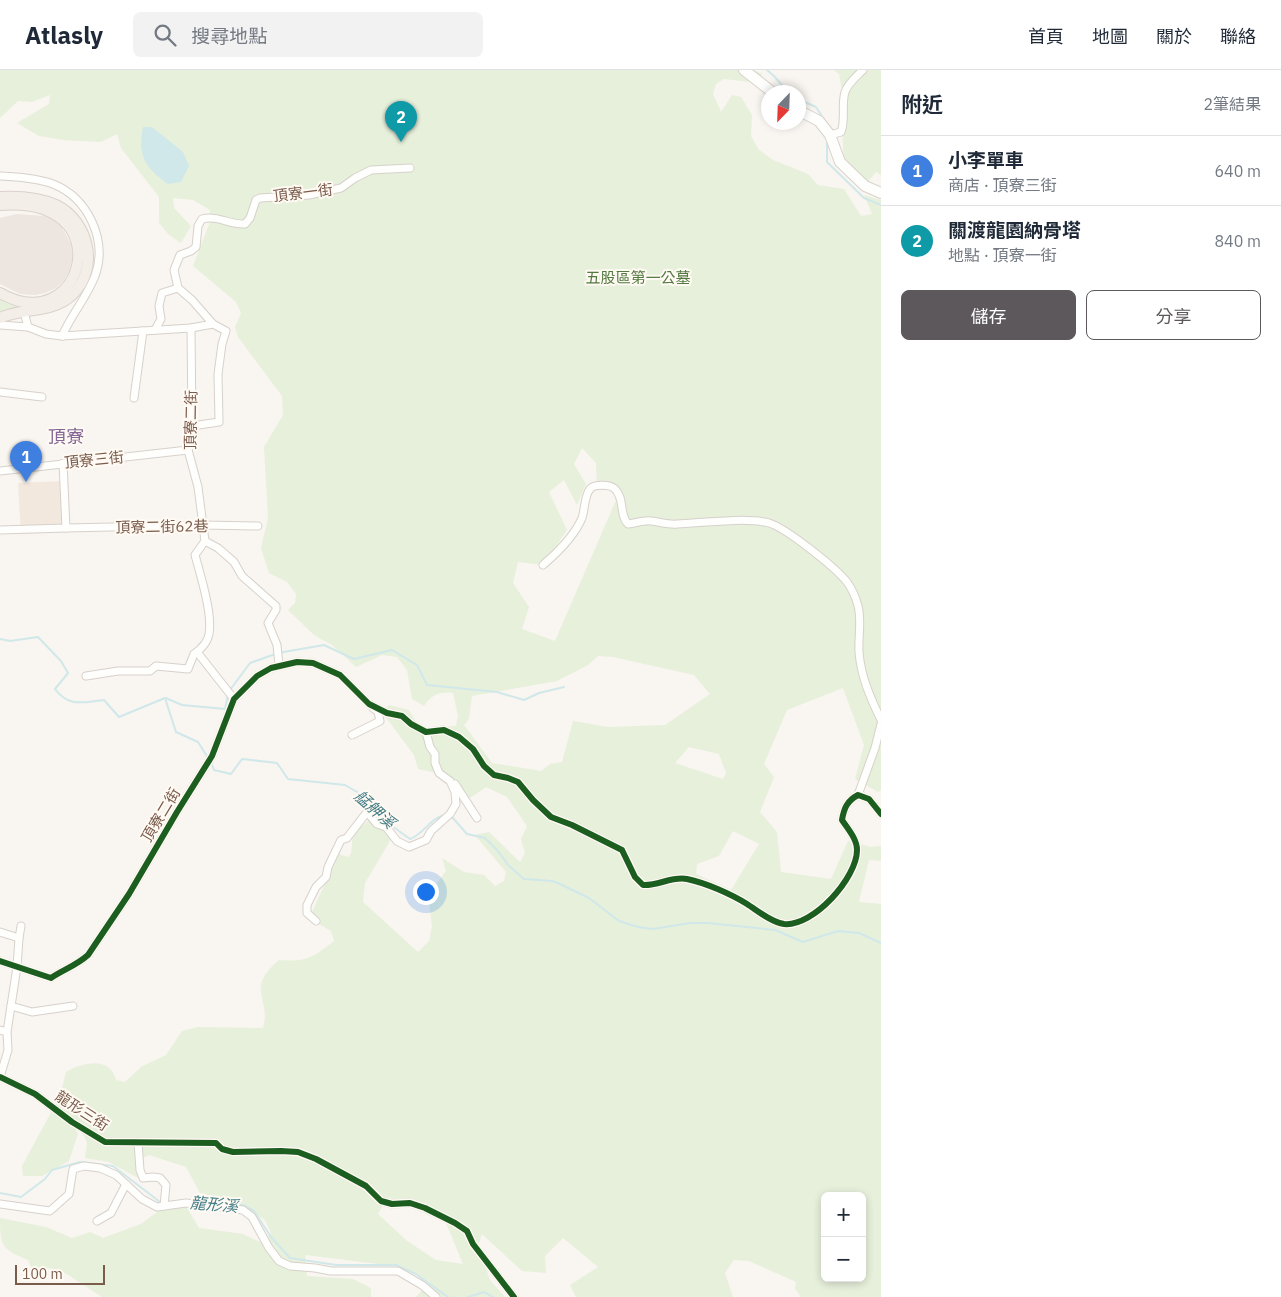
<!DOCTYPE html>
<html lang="zh-TW">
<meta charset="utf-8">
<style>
:root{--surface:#fff;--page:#f2f2f3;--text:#1f2937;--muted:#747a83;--line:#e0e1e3;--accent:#5c585b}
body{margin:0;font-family:"IBM Plex Sans","Noto Sans TC",sans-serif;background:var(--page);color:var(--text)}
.controls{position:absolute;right:15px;bottom:15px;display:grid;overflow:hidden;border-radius:8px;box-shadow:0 2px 8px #0003}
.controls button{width:45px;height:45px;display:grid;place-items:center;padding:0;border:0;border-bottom:1px solid var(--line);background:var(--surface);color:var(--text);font:25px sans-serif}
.compass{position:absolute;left:761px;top:15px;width:45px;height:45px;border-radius:50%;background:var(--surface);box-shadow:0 2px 8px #0003;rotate:203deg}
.scale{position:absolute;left:15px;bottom:12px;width:90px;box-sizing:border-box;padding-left:5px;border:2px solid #7a5c4d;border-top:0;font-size:14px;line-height:18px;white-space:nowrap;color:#7a5c4d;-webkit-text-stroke:4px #fffaf3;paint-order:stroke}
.you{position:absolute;left:425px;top:821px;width:18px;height:18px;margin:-12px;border:4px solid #fff;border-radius:50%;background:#1a73e8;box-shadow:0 0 0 8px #1a73e833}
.badge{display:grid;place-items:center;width:32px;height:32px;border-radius:50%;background:var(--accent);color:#fff;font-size:16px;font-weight:700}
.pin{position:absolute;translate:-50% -41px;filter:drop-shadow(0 1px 2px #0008)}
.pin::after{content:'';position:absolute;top:26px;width:18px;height:15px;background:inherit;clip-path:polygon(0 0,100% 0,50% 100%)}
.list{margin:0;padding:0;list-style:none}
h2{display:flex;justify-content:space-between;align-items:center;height:65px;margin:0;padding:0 20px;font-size:21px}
h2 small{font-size:16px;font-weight:400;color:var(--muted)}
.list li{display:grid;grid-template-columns:32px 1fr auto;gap:15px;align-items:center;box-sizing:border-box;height:70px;padding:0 20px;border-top:1px solid var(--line)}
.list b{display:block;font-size:19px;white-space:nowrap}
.list p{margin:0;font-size:16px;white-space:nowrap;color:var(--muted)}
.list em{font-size:16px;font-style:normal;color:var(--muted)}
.actions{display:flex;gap:10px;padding:15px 20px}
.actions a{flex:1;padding:11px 0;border:1px solid var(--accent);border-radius:8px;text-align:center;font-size:18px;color:var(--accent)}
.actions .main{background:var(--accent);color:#fff}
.icon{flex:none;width:28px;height:28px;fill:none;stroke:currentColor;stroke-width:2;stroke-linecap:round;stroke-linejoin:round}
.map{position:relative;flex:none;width:881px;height:1227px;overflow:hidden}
header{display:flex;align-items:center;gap:30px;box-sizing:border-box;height:70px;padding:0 25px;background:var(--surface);border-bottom:1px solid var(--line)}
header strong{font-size:24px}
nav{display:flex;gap:28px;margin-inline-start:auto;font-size:18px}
.search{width:350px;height:45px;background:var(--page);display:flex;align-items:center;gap:12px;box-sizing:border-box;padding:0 18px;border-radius:8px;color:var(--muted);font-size:19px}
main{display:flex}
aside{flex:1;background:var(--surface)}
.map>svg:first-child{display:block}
</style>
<header>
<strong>Atlasly</strong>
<div class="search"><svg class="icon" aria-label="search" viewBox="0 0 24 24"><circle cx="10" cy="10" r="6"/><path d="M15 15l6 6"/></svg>搜尋地點</div>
<nav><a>首頁</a><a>地圖</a><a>關於</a><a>聯絡</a></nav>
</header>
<main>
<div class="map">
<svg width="881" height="1227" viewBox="0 0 881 1227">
<rect width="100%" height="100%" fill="#f9f5f0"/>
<polygon fill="#f2e8de" points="62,411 65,462 21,464 18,413"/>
<polygon fill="#ede5e0" points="17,144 45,146 54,150 61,156 71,174 73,187 70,199 64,210 56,218 45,223 35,225 20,224 0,214 0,148"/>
<g fill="#e7f0db" fill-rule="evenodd">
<path d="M 0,0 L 754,0 L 762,4 L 759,13 L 724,9 L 716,14 L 713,24 L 721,42 L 732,25 L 741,27 L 752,45 L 751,66 L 759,80 L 773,90 L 808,104 L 818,115 L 844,119 L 861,146 L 872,144 L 864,125 L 881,130 L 881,720 L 878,722 L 855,709 L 864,675 L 843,618 L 787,640 L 764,694 L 774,707 L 760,742 L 777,762 L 781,802 L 831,809 L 848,771 L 871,777 L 881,776 L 881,791 L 869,790 L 859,832 L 881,834 L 881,1227 L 801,1227 L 795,1219 L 796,1212 L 749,1191 L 734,1190 L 725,1203 L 733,1227 L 576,1227 L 570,1215 L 598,1197 L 563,1168 L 545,1186 L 546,1203 L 522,1201 L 482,1164 L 478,1176 L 490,1210 L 505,1227 L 416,1227 L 430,1212 L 403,1197 L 305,1185 L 307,1206 L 353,1209 L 371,1218 L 371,1227 L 102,1227 L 62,1201 L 48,1198 L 34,1204 L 28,1190 C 2,1179 0,1176 0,1148 L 46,1157 L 72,1168 L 90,1162 L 103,1168 L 141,1154 L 161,1139 L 186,1136 L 199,1158 L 243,1164 L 262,1173 L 271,1163 L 265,1150 L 230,1130 L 200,1123 L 186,1097 L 149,1085 L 140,1089 L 147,1113 L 109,1092 L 85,1088 L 87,1073 L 79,1053 L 69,1049 L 78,1064 L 69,1091 L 42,1106 L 23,1106 L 22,1096 L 60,1026 L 66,1002 C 83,992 110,986 116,1010 L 125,1012 L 141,997 L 166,985 L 182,961 L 198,957 L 263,958 C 272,929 244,919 279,890 C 307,892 312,888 334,871 L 331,861 L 310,849 L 311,844 L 339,784 L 348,787 L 351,784 L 353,764 L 369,750 L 374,750 L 391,769 L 365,813 L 363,832 L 418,882 L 429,871 L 432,856 L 428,825 L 446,801 L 442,788 L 464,802 L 484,805 L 495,816 L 504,811 L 506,802 L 475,765 L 489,762 L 520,792 L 525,783 L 521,769 L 527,756 L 507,727 L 486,717 L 470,728 L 445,705 L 418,699 L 414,685 L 382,642 L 389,635 L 409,640 L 419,658 L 456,656 L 458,646 L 453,623 C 440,621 431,625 424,636 L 412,629 L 407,600 L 397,587 L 382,585 L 356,597 L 332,575 L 314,565 L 288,540 L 295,533 L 296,524 L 287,512 L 269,503 L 261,478 L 268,448 L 264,377 L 283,345 L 282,326 L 238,267 L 235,257 L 241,243 L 236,232 L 193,196 L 210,152 L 210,140 L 193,130 L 173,128 L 174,138 L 191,156 L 181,173 L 169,165 L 159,153 L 159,127 L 121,78 L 117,64 L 101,72 L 63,70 L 39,66 L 17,53 L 49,34 L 50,25 L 32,32 L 18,31 L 0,48 ZM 582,378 L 596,393 L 597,418 L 620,421 L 555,571 L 522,559 L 529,537 L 513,513 L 518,492 L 543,495 L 567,460 L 549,422 L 564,410 L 577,435 L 586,414 L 574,394 ZM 598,586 L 613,587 L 694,605 L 710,624 L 665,655 L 608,657 L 573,651 L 562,692 L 550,694 L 541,701 L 492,693 L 464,655 L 469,649 L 472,626 L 557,611 L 588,595 ZM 689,677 L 719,684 L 726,703 L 723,709 L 675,693 ZM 733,761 L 759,774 L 731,820 L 696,804 L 697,794 L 719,786 ZM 825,1126 L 862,1126 L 862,1208 L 825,1208 ZM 388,1127 L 446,1153 L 463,1194 L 436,1190 L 407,1171 L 378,1144 Z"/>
<polygon points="834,0 881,0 881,105 876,102 866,114 844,99 842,49 846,40 839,4"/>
<polygon points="0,229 9,234 27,239 0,245"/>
</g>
<path fill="#d0e8ea" d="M 143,57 L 152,57 L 183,82 L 189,96 L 181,112 L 168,114 C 145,98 137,85 143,57 Z"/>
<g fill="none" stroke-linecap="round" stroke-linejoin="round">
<g stroke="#d0e8ea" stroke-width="2">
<polyline points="767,0 774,6 788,22"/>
<polyline points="798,29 816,37 827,54"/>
<polyline points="827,69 827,92 864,128 881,135"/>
<path d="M 0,569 L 10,571 L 38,567 L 61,591 L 68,603 L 55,619 C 69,638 83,632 104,630 L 119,647 L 165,628 L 176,662 L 198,672 L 208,688"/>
<polyline points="230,620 250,593 278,583 324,575 354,589 392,580 417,595 427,615 497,622 524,630 539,623 564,617"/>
<polyline points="166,628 182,635 225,639 228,625"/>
<path d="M 211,692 L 214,700 L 231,704 L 242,689 L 277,693 L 288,709 L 345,715 L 364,726 L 378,743 L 378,746 L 410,769 C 424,764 430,748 445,745"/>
<polyline points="450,746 452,747 467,764 485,768 497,780 509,796 524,809 552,811 560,814 589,828 619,851 638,857 653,859 690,853 708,853 775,860 803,872 838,861 859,863 881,873"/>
<polyline points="0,1123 21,1127 45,1109 52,1100 80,1092 113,1096 160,1132 163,1131"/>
<polyline points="193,1130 243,1135 254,1141 271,1167 290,1188 336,1195 396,1195 416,1204 448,1227"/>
<polyline points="468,1227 484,1222 493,1227"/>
</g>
<g stroke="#d7d1cb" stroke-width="9">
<g id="street">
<path d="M 830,65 L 841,62 C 846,49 841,35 845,22 C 848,13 857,6 863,0"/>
<path d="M 0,106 C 17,107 36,108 53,114 C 88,128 108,170 95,206 C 87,227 71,245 62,266"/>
<path d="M 178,218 L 174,200 L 180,185 L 191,181 L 196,177 L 198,156 L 202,149 C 218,145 229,155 245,154 L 250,148 L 256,130 L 260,128 L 309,125 L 341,118 L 355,108 L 371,100 L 410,98"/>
<polyline points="24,242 28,257 46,264 62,266 191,258 213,254"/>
<polyline points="0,255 28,257"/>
<path d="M 191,258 L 192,356 L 188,380 L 198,417 L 205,471 L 195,485 C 200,504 216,553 207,570 C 205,575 200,579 197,582 L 234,629"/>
<polyline points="155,260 161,249 159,236 162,223 178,218 192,230 213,254 226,261 222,274 218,304 219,352 192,356"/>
<polyline points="0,322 42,327"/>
<polyline points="134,328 143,261"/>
<polyline points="0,401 188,380"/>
<polyline points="66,458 203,455 258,456"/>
<polyline points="0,460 66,458 63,393"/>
<polyline points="205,471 218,478 234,492 242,506 276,536 276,540 268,553 277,575 279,595"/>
<path d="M 543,495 C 556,484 575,465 582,448 C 585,440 584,426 590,419 C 594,414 610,414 615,419 C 625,429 619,445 628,454 C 636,453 644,450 651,451 C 660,452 669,455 677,454 C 702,453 746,447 769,453 C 786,458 835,497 847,512 C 852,519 856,528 858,536 C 862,551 858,567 859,582 C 861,607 870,627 881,650"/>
<polyline points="86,606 118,601 150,601 156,596 188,599 194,584 197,582"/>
<polyline points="352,665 380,651 378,642 373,638"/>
<polyline points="455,714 477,748"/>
<polyline points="858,725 875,678 881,654"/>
<polyline points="316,851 307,843 307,835 316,817 326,807 328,797 341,770 347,768 367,742 377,754 386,757 397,771 409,777 426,770 431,761 450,744 456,734 455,722 450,711 439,703 435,693 435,684 430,677 426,662"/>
<polyline points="0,862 19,868"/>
<path d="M 0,891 L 51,908 C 63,900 77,895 88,885 L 129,824 L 177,742 L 212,686 L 234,629 L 257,606 L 271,598 L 297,592 L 313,593 L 340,605 L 369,634 L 387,643 L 402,646 L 411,654 L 426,662 L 444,660 L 459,667 L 473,679 L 484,696 L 494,705 L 508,708 L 518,712 L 533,730 L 551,747 L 572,755 L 622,780 L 635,807 L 643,815 C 658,816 672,806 687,809 C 706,813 731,824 747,834 C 758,841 771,852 784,854 C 813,857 857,808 857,780 C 857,769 848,759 842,750 C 844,738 847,731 858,725 L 869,729 L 881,744"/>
<polyline points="11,936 32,942 73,936"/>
<polyline points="0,960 7,962"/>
<polyline points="0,1007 35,1024 72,1052 105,1072 216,1073 222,1079 233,1082 281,1081 298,1082 316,1089 366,1116 381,1131 392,1134 410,1133 425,1138 455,1153 467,1161 473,1174 514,1227"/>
<polyline points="0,1007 8,980 7,962 17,897 19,868 21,856"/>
<polyline points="138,1072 140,1100 143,1108 153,1107 160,1108 166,1115 164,1136"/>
<polyline points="0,1134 50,1141 69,1124 73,1099 84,1096 100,1098 116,1105 142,1129 157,1137 186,1133 243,1140 252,1147 269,1178 279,1191 290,1196 315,1198 331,1201 398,1201 422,1215 436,1227"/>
<polyline points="97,1151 111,1143 126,1114"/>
</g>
</g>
<g stroke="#d9d2cb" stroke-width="12">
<g id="secondary">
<polyline points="744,0 772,22"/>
<polyline points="798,40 819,51 830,65 840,92 865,116 881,123"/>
</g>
</g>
<g stroke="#dad1cc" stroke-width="12">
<g id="primary">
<path d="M 0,127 C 19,126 38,127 56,135 C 89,151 100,199 72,225 C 51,244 24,237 0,248"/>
<path d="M 0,135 C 123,124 84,271 0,223"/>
</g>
</g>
<use href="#street" stroke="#fefefd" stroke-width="7"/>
<use href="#secondary" stroke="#fefefd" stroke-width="10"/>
<use href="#primary" stroke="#f3eee8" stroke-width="10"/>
<g stroke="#fffaf3" stroke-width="9">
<g id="cycleway">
<path d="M 0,891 L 51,908 C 63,900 77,895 88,885 L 129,824 L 177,742 L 212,686 L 234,629 L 257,606 L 271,598 L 297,592 L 313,593 L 340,605 L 369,634 L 387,643 L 402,646 L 411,654 L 426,662 L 444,660 L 459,667 L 473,679 L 484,696 L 494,705 L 508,708 L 518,712 L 533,730 L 551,747 L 572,755 L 622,780 L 635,807 L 643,815 C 658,816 672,806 687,809 C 706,813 731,824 747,834 C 758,841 771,852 784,854 C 813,857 857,808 857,780 C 857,769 848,759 842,750 C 844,738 847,731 858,725 L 869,729 L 881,744"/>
<polyline points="0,1007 35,1024 72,1052 105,1072 216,1073 222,1079 233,1082 281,1081 298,1082 316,1089 366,1116 381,1131 392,1134 410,1133 425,1138 455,1153 467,1161 473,1174 514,1227"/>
</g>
</g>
<use href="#cycleway" stroke="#1b5e20" stroke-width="6"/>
</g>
<g text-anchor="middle" stroke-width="4" stroke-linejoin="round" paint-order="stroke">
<g font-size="15" fill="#7a5c4d" stroke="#fffaf3">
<text transform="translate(303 123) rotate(-7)" y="5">頂寮一街</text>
<text transform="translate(191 350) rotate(-89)" y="5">頂寮二街</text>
<text transform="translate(94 390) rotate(-6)" y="5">頂寮三街</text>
<text transform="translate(162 457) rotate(-1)" y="5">頂寮二街62巷</text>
<text transform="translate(161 745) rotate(-59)" y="5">頂寮二街</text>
<text transform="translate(82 1041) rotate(33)" y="5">龍形三街</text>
</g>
<g font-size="15" fill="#537a41" stroke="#fffaf3">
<text x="638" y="213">五股區第一公墓</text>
</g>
<g font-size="16" font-style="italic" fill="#437c86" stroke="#fffaf3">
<text transform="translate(375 739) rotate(42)" y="6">艋舺溪</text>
<text transform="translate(214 1134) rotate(5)" y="6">龍形溪</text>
</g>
<g font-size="18" fill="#846695" stroke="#fffaf3">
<text x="66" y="373">頂寮</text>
</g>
</g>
</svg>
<div class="controls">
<button>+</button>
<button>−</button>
</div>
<svg class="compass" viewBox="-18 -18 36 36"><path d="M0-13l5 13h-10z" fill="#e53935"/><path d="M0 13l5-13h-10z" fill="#747a83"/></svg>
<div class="scale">100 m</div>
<div class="you"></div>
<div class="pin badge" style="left:26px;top:412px;background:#3f7fe0">1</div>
<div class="pin badge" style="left:401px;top:72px;background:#0f9aa8">2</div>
</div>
<aside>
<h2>附近<small>2筆結果</small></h2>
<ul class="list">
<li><span class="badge" style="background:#3f7fe0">1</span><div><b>小李單車</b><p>商店 · 頂寮三街</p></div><em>640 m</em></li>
<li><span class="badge" style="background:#0f9aa8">2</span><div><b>關渡龍園納骨塔</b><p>地點 · 頂寮一街</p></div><em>840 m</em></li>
</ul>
<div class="actions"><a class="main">儲存</a><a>分享</a></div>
</aside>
</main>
